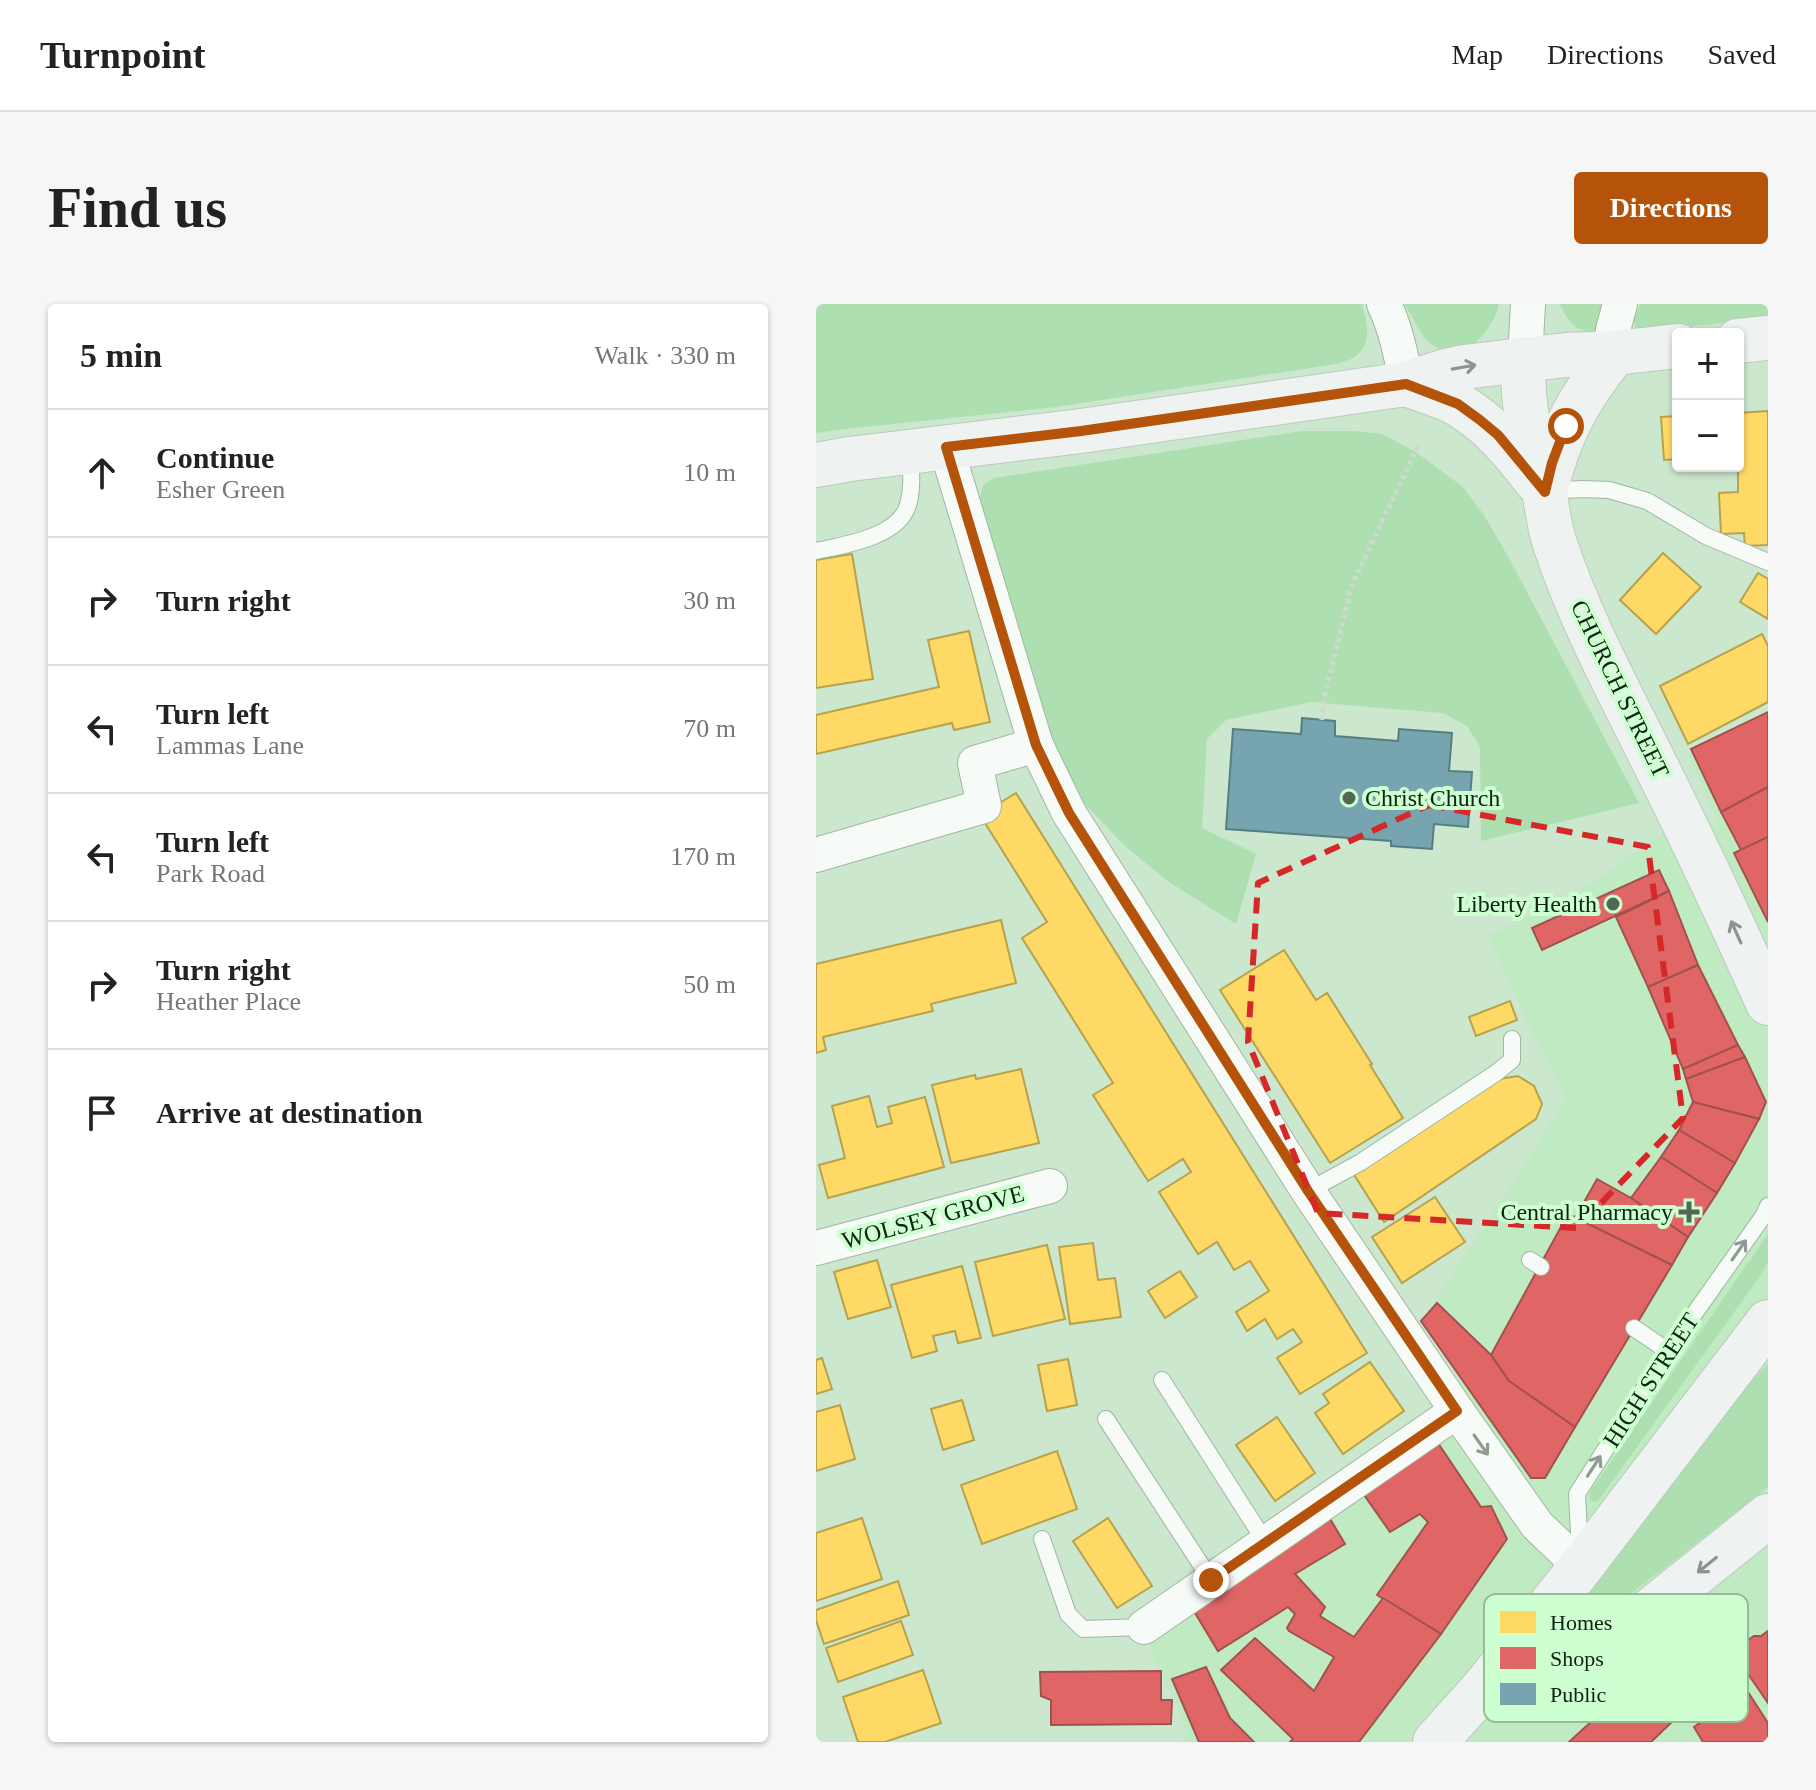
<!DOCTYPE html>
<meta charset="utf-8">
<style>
:root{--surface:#fff;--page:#f6f6f6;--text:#222;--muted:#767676;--line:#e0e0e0;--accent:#b45309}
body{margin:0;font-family:Georgia,serif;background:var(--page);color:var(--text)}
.controls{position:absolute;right:24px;top:24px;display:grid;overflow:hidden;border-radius:8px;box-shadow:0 2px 6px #0004}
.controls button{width:72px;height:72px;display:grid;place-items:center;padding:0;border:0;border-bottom:2px solid var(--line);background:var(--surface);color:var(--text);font:40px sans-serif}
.stop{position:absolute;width:24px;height:24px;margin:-18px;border:6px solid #b45309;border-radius:50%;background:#fff}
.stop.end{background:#b45309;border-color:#fff;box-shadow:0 2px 8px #0008}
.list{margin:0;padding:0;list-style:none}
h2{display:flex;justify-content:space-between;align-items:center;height:104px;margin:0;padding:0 32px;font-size:34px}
h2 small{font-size:26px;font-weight:400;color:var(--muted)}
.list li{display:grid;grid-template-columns:52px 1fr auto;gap:24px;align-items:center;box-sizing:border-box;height:128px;padding:0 32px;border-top:2px solid var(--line)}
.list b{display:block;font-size:30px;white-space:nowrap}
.list p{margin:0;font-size:26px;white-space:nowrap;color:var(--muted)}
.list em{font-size:26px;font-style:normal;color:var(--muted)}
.icon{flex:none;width:44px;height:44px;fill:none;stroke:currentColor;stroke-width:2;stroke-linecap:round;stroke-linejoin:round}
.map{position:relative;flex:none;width:952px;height:1438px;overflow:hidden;border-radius:8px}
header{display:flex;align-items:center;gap:48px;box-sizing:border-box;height:112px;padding:0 40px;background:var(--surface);border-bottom:2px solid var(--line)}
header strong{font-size:38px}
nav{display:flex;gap:44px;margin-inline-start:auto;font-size:28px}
.intro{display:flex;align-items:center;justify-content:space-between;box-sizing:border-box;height:192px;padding:0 48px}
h1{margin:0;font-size:56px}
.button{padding:20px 36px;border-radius:8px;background:var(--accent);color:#fff;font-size:28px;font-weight:700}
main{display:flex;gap:48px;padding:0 48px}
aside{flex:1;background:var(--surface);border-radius:8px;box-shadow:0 2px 6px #0004}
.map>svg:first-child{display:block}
</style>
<header>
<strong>Turnpoint</strong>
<nav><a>Map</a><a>Directions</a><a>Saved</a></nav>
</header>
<div class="intro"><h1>Find us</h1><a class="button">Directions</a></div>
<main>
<aside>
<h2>5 min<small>Walk · 330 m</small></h2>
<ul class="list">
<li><svg class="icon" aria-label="ahead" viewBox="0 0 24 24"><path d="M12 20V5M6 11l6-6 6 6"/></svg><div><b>Continue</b><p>Esher Green</p></div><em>10 m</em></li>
<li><svg class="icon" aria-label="right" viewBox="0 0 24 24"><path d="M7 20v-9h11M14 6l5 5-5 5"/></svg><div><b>Turn right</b></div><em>30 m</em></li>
<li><svg class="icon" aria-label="left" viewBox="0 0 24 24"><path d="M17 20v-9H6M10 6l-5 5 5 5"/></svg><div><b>Turn left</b><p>Lammas Lane</p></div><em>70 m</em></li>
<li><svg class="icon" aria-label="left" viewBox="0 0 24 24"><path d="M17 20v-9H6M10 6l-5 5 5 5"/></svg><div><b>Turn left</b><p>Park Road</p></div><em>170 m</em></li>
<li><svg class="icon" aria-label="right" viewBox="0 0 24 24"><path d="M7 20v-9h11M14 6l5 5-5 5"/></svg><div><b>Turn right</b><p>Heather Place</p></div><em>50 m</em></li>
<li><svg class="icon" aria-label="arrive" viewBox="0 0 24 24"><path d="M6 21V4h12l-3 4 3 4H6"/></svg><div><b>Arrive at destination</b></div></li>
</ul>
</aside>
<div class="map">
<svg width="952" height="1438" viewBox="0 0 952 1438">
<rect width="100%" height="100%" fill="#cbe7cd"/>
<polygon fill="#bfeac2" points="952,407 952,1438 364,1438 372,1428 321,1316 613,1108 646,1077 608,1015 751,795 713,721 673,632 779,578 839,534 902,518 872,450"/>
<g fill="#addfb1">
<path d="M 0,0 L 546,0 C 551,18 557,38 540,52 C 535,56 526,58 520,60 L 240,103 L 29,125 L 0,129 Z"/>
<path d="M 588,0 L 683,0 C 677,27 648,61 618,42 C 604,33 598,13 588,0 Z"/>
<path d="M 744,0 L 793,0 L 780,27 C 758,28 753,19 744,0 Z"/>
<polygon points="824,0 952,0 952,15 820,27 818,16"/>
<polygon points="486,127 538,127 566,130 600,148 647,183 668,211 694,256 823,499 665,537 664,443 651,422 627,409 495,398 410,416 391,435 386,524 440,550 420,620 350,576 308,541 264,495 240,454 164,194 167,181 178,174"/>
<polygon points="952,930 952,958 942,975 782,1197 777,1198 774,1195 774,1188"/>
<polygon points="952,1060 952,1183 847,1265 743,1343 735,1345 732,1340 747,1319 914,1100"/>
</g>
<g fill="#ffd966" stroke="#b7a24d" stroke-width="2">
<polygon points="952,107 952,241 929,242 928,229 905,230 903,189 922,188 922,109"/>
<polygon points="862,112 862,155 848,156 845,113"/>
<polygon points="847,249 885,283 840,330 804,296"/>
<polygon points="36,250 57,375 0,384 0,256"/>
<polygon points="942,269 952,275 952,315 924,298"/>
<polygon points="153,327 174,418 138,426 136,419 0,450 0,411 123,383 112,336"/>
<polygon points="946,330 952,342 952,398 872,440 844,382"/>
<polygon points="200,489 551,1049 484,1090 461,1054 486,1038 477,1025 461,1035 449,1015 431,1027 420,1008 453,987 434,957 418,966 401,938 382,950 343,888 375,868 367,855 332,877 277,791 297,779 206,634 231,618 164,511"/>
<polygon points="185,616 200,679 115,700 117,707 7,733 10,746 0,749 0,660"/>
<polygon points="468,646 500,696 511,689 556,760 554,761 587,814 514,859 404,686"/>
<polygon points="694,697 701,716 660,732 653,713"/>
<polygon points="205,765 223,839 135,859 116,781 159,771 160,775"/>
<polygon points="702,772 718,782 726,800 720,815 568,918 537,869 683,775"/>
<polygon points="53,792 61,823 76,819 72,803 109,793 128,863 12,894 3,861 29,854 16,802"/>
<polygon points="619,893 649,938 586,979 556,933"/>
<polygon points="277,939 282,976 299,974 305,1013 254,1020 243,943"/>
<polygon points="231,941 249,1015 177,1032 159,958"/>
<polygon points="61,956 75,1003 32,1015 18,968"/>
<polygon points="146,962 165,1034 142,1039 139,1027 117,1032 121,1047 96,1054 75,981"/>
<polygon points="364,967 381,993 349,1014 332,987"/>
<polygon points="6,1054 16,1085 0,1090 0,1056"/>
<polygon points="252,1055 261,1101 231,1107 222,1061"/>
<polygon points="554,1058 588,1107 527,1150 499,1109 513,1099 507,1090"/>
<polygon points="146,1096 158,1136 127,1146 115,1105"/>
<polygon points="24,1101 39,1155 0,1167 0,1108"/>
<polygon points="461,1113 499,1169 459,1197 420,1141"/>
<polygon points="241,1147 261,1205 166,1240 145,1181"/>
<polygon points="46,1214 66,1275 0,1297 0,1229"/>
<polygon points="292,1214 336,1282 301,1304 257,1237"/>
<polygon points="82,1277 93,1311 8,1340 0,1316 0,1306"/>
<polygon points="85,1317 97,1351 22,1378 10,1344"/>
<polygon points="107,1366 125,1419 69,1438 42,1438 27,1393"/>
</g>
<g fill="#e06666" stroke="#a2524d" stroke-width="2">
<polygon points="952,408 952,483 905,508 875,445"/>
<polygon points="952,483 952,533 925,546 905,508"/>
<polygon points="952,533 952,618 918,549"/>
<polygon points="843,566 853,587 726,646 716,624"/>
<polygon points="853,587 882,661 832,683 800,613"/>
<polygon points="882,661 922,741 867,765 832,683"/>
<polygon points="922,741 929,753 870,775 867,765"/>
<polygon points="929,753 950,798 943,815 877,798 870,775"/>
<polygon points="877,798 943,815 919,859 863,826"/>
<polygon points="863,826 919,859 901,889 845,853"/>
<polygon points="845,853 901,889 872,933 815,894"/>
<polygon points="781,875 815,894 872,933 856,961 759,914"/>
<polygon points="752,910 856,961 759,1123 693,1077 675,1051"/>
<polygon points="621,999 675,1051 693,1077 759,1123 729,1174 715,1174 605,1017"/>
<polygon points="622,1139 665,1203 675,1202 691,1235 625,1330 561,1291 612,1218 604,1210 574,1228 544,1185"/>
<polygon points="510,1208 529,1240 479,1270 509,1303 504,1312 538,1333 567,1294 625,1330 543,1438 474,1438 477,1435 405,1366 439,1334 498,1387 518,1353 473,1327 471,1324 479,1310 472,1303 402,1347 370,1294"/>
<polygon points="952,1327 952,1399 919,1351 926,1346 927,1339 938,1332 945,1332"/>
<polygon points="390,1363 414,1414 438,1438 383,1438 356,1375"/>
<polygon points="345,1367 345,1396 356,1396 355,1420 235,1421 235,1396 225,1392 224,1368"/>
<polygon points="823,1374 858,1416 835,1438 753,1438"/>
<polygon points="911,1380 920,1392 930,1385 952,1419 952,1438 887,1438 878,1423 893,1412 885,1400"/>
</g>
<polygon fill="#76a5af" stroke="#577e80" stroke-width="2" points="486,414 519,417 519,432 582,437 583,425 636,429 633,467 656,468 652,523 618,520 616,545 575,542 575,537 410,525 417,425 485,430"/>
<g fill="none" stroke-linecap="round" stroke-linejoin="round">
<g stroke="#a1b6a2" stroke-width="18">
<g id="lane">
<polyline points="730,187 767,185 793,186 831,197 890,232 952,258"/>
<path d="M 0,247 C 28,241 83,233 92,201 C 97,184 95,167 94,150"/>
<polyline points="492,887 545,858 680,769 696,756 696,735"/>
<polyline points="714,956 725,963"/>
<polyline points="818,1024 852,1047"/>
<polyline points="346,1076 450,1239"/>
<polyline points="290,1115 395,1276"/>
<polyline points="226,1235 252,1310 267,1325 328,1323"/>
<polyline points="764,1249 761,1190 852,1047 948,911 952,902"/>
</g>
</g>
<g stroke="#a1b6a2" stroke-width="36">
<g id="street">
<path d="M 568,0 C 580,25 586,53 590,80"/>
<polyline points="799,49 797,26 804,0"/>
<polyline points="709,55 712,0"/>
<polyline points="130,143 220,441 253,509 492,887 641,1107 721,1221 765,1263"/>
<polyline points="0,551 168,502 159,459 220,441"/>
<polyline points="0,944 234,882"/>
<polyline points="328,1323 641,1107"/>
</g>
</g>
<g stroke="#bdcabd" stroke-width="46">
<g id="primary">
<polyline points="922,37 952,34"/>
<path d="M 709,55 C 703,96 716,136 725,175 C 731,196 732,220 739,240 C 765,318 804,389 840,462 C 879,540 916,619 952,699"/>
<path d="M 590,80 C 608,87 628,92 643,101 C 675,120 698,148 720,177"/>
<polyline points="0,161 34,155 265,127 590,80 626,68 648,63 750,51 799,49 862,42"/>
<path d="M 729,188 C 743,130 762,95 799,49"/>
<polyline points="665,1387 706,1387 733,1380 765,1362 952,1212"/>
<polyline points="619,1438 665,1387 765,1263 952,1018"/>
</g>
</g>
<polyline stroke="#cfd9d0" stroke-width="5" stroke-dasharray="4 4" stroke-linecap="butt" points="506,416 507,400 536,281 603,140"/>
<use href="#lane" stroke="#f7fbf8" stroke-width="16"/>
<use href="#street" stroke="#f7fbf8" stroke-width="34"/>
<use href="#primary" stroke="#eef3f2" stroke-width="44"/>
</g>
<defs><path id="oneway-shaft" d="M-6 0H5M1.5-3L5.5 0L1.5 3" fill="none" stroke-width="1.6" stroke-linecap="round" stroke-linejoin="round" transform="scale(2)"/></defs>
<g stroke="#8a958d">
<use href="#oneway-shaft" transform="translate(648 63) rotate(-10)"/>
<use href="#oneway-shaft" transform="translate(920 628) rotate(-114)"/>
<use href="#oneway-shaft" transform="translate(891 1261) rotate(141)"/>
</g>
<g stroke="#8f9a90">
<use href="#oneway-shaft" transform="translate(923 946) rotate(-55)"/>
<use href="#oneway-shaft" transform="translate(665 1141) rotate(55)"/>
<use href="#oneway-shaft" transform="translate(778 1162) rotate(-57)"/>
</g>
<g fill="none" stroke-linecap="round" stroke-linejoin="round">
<polyline stroke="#b45309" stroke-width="10" points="395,1276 641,1107 492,887 253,509 220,441 130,143 265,127 590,80 642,100 664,116 682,131 729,188 736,159 750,122"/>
</g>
<path fill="none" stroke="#d62828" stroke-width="6" stroke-dasharray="16 10" stroke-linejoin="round" d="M 613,501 L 832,543 L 867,814 L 761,924 L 502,909 L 432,738 L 442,579 Z"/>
<g fill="#516853" stroke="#cdffd0" stroke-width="3">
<circle cx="533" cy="494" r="8"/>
<circle cx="797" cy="600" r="8"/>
<path d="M869 896h8v8h8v8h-8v8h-8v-8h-8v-8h8z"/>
</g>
<g text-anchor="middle" stroke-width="8" stroke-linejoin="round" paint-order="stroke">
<g font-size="24" fill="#102312" stroke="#cdffd0">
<text transform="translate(804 385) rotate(64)" y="8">CHURCH STREET</text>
<text transform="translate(117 913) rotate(-15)" y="8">WOLSEY GROVE</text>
<text transform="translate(835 1076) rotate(-57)" y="8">HIGH STREET</text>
</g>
<g font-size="24" fill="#102312" stroke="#cdffd0" text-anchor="end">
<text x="549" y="502" text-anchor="start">Christ Church</text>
<text x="781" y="608">Liberty Health</text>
<text x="857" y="916">Central Pharmacy</text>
</g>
</g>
<rect x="668" y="1290" width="264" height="128" rx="12" fill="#cdffd0" stroke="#94bd97" stroke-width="2"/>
<rect x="684" y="1307" width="36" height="22" fill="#ffd966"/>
<rect x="684" y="1343" width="36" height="22" fill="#e06666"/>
<rect x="684" y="1379" width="36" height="22" fill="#76a5af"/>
<g font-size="22" fill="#102312">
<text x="734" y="1326">Homes</text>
<text x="734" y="1362">Shops</text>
<text x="734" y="1398">Public</text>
</g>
</svg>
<div class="controls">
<button>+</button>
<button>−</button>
</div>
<div class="stop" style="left:750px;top:122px"></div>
<div class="stop end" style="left:395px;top:1276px"></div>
</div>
</main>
